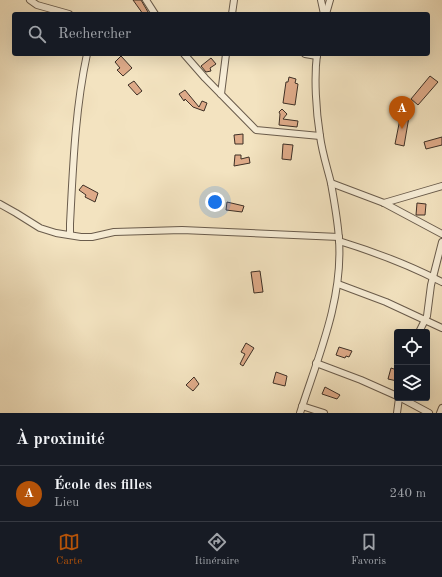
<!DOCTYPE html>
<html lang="fr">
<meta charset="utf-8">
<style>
:root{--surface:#171b24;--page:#242831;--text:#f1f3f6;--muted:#9ea1a6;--line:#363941;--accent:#b45309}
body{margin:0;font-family:"Old Standard TT",serif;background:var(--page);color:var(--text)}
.controls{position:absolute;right:12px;bottom:12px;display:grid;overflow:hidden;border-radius:4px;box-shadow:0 4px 16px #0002}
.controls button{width:36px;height:36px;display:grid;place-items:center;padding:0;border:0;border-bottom:1px solid var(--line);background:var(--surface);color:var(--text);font:20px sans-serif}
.you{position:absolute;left:215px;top:202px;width:14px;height:14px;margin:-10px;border:3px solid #fff;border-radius:50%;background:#1a73e8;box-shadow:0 0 0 6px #1a73e833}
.badge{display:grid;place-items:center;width:26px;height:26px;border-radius:50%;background:var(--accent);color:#fff;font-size:13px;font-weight:700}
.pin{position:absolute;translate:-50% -33px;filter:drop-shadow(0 1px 2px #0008)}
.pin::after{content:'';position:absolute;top:21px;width:14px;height:12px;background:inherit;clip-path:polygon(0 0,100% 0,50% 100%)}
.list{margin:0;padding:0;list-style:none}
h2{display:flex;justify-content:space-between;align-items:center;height:52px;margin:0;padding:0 16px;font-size:17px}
h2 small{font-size:13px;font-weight:400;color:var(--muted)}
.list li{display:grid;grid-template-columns:26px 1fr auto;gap:12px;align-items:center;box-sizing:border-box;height:56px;padding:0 16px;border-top:1px solid var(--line)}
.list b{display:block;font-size:15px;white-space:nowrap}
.list p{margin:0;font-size:13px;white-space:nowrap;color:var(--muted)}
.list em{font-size:13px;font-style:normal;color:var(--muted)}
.icon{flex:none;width:22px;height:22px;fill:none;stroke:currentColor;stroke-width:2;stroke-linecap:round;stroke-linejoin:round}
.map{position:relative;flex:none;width:442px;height:413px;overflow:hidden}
.search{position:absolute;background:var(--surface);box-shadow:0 4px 16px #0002;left:12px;right:12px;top:12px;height:44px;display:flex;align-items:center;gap:10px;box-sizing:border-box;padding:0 14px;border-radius:4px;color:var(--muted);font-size:15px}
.sheet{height:108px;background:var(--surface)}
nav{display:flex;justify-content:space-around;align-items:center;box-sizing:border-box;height:56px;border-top:1px solid var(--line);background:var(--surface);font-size:11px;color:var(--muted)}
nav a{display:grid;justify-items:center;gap:2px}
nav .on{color:var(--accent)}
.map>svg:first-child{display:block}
</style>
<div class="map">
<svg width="442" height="413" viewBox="0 0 442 413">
<rect width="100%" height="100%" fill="#f3e3c0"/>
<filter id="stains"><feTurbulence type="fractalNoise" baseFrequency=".005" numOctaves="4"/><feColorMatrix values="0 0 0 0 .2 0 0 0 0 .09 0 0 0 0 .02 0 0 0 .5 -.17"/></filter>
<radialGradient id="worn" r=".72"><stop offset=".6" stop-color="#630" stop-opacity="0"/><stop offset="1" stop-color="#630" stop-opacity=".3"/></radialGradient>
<g fill="#deaa88" stroke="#3d2f25">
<polygon points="133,0 141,0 148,12 147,14 143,14"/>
<polygon points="121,56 132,68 123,76 117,70 120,68 115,62"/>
<polygon points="211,58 216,64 210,68 211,71 206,72 201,66"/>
<polygon points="430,76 438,82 418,105 411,99"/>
<polygon points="289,77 296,79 295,83 298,84 295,105 283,103 286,82 288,82"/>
<polygon points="134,81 142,91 137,95 128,85"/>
<polygon points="185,90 199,107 202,101 207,103 204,111 193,107 185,99 184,101 179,94"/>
<polygon points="282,109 287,114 283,119 298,121 297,127 279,125 280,114 279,112"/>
<polygon points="403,110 410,111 404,146 395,144 401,114 402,114"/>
<polygon points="243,134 243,144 235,144 234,135"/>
<polygon points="442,137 442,145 426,149 424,142"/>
<polygon points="283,144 293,145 291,160 282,159"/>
<polygon points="235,155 241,155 241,159 249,157 250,163 234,166"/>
<polygon points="83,185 98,193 95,202 85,197 86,195 79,190"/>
<polygon points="227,202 244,206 242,212 226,210"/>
<polygon points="417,203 426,204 425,215 416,215"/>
<polygon points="260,271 263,292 254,293 251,272"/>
<polygon points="246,343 254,348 243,366 240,364 245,354 241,352"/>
<polygon points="339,347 352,351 349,357 346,356 345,358 336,355"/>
<polygon points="391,368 397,370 397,381 388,379"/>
<polygon points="276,372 287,376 285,386 273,383"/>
<polygon points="194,377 199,384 193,391 186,385"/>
<polygon points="325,387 340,395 337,399 322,394"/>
</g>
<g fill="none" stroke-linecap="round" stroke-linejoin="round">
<g stroke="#6a5c4c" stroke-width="8">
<g id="minor">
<polyline points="30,0 37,5 69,14"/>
<polyline points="146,0 155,14"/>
<polyline points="321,0 324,14"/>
<polyline points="232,14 234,0"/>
<polyline points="326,14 330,0"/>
<polyline points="184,54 205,78 256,130 320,136"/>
<polyline points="305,54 317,56"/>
<polyline points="221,94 226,54"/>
<polyline points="331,183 384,203 442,234"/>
<polyline points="384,203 442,186"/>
<polyline points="0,204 16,213 40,228 56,233 81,237 92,237 114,232 182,230 339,237"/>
<path d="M 70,235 L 70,224 C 73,167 75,110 87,54"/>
<path d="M 339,241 C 375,252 409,265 442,282"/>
<polyline points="338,284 386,302 442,328"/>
<polyline points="419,332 427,316 431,285 442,242"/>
<polyline points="316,363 361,380 397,396"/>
<polyline points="401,398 429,413"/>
<polyline points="302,406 324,413"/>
<path d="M 300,413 C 318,357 343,300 339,240 C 338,221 334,201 331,183 C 327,167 322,152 320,136 C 316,111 314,78 317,54"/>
<polyline points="397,413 399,398"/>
<polyline points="440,413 442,408"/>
</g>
</g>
<use href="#minor" stroke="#f7edd6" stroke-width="6"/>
</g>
<rect width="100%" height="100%" filter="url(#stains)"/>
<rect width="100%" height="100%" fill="url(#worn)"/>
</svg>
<div class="controls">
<button><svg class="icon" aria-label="locate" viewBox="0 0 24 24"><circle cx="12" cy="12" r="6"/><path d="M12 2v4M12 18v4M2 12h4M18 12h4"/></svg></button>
<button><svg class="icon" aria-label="layers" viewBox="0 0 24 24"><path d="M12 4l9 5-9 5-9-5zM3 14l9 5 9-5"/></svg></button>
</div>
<div class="you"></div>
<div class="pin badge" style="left:402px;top:129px">A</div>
<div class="search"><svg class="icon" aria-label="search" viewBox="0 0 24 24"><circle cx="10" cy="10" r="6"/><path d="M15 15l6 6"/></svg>Rechercher</div>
</div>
<section class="sheet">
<h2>À proximité<small></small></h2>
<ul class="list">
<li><span class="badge">A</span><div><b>École des filles</b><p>Lieu</p></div><em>240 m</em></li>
</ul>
</section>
<nav>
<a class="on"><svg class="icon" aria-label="map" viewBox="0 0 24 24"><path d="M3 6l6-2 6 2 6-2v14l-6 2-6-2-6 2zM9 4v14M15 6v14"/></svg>Carte</a>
<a><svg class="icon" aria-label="directions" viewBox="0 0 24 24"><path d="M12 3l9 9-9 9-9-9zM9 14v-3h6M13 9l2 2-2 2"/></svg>Itinéraire</a>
<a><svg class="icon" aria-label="saved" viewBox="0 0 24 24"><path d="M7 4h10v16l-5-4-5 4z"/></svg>Favoris</a>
</nav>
